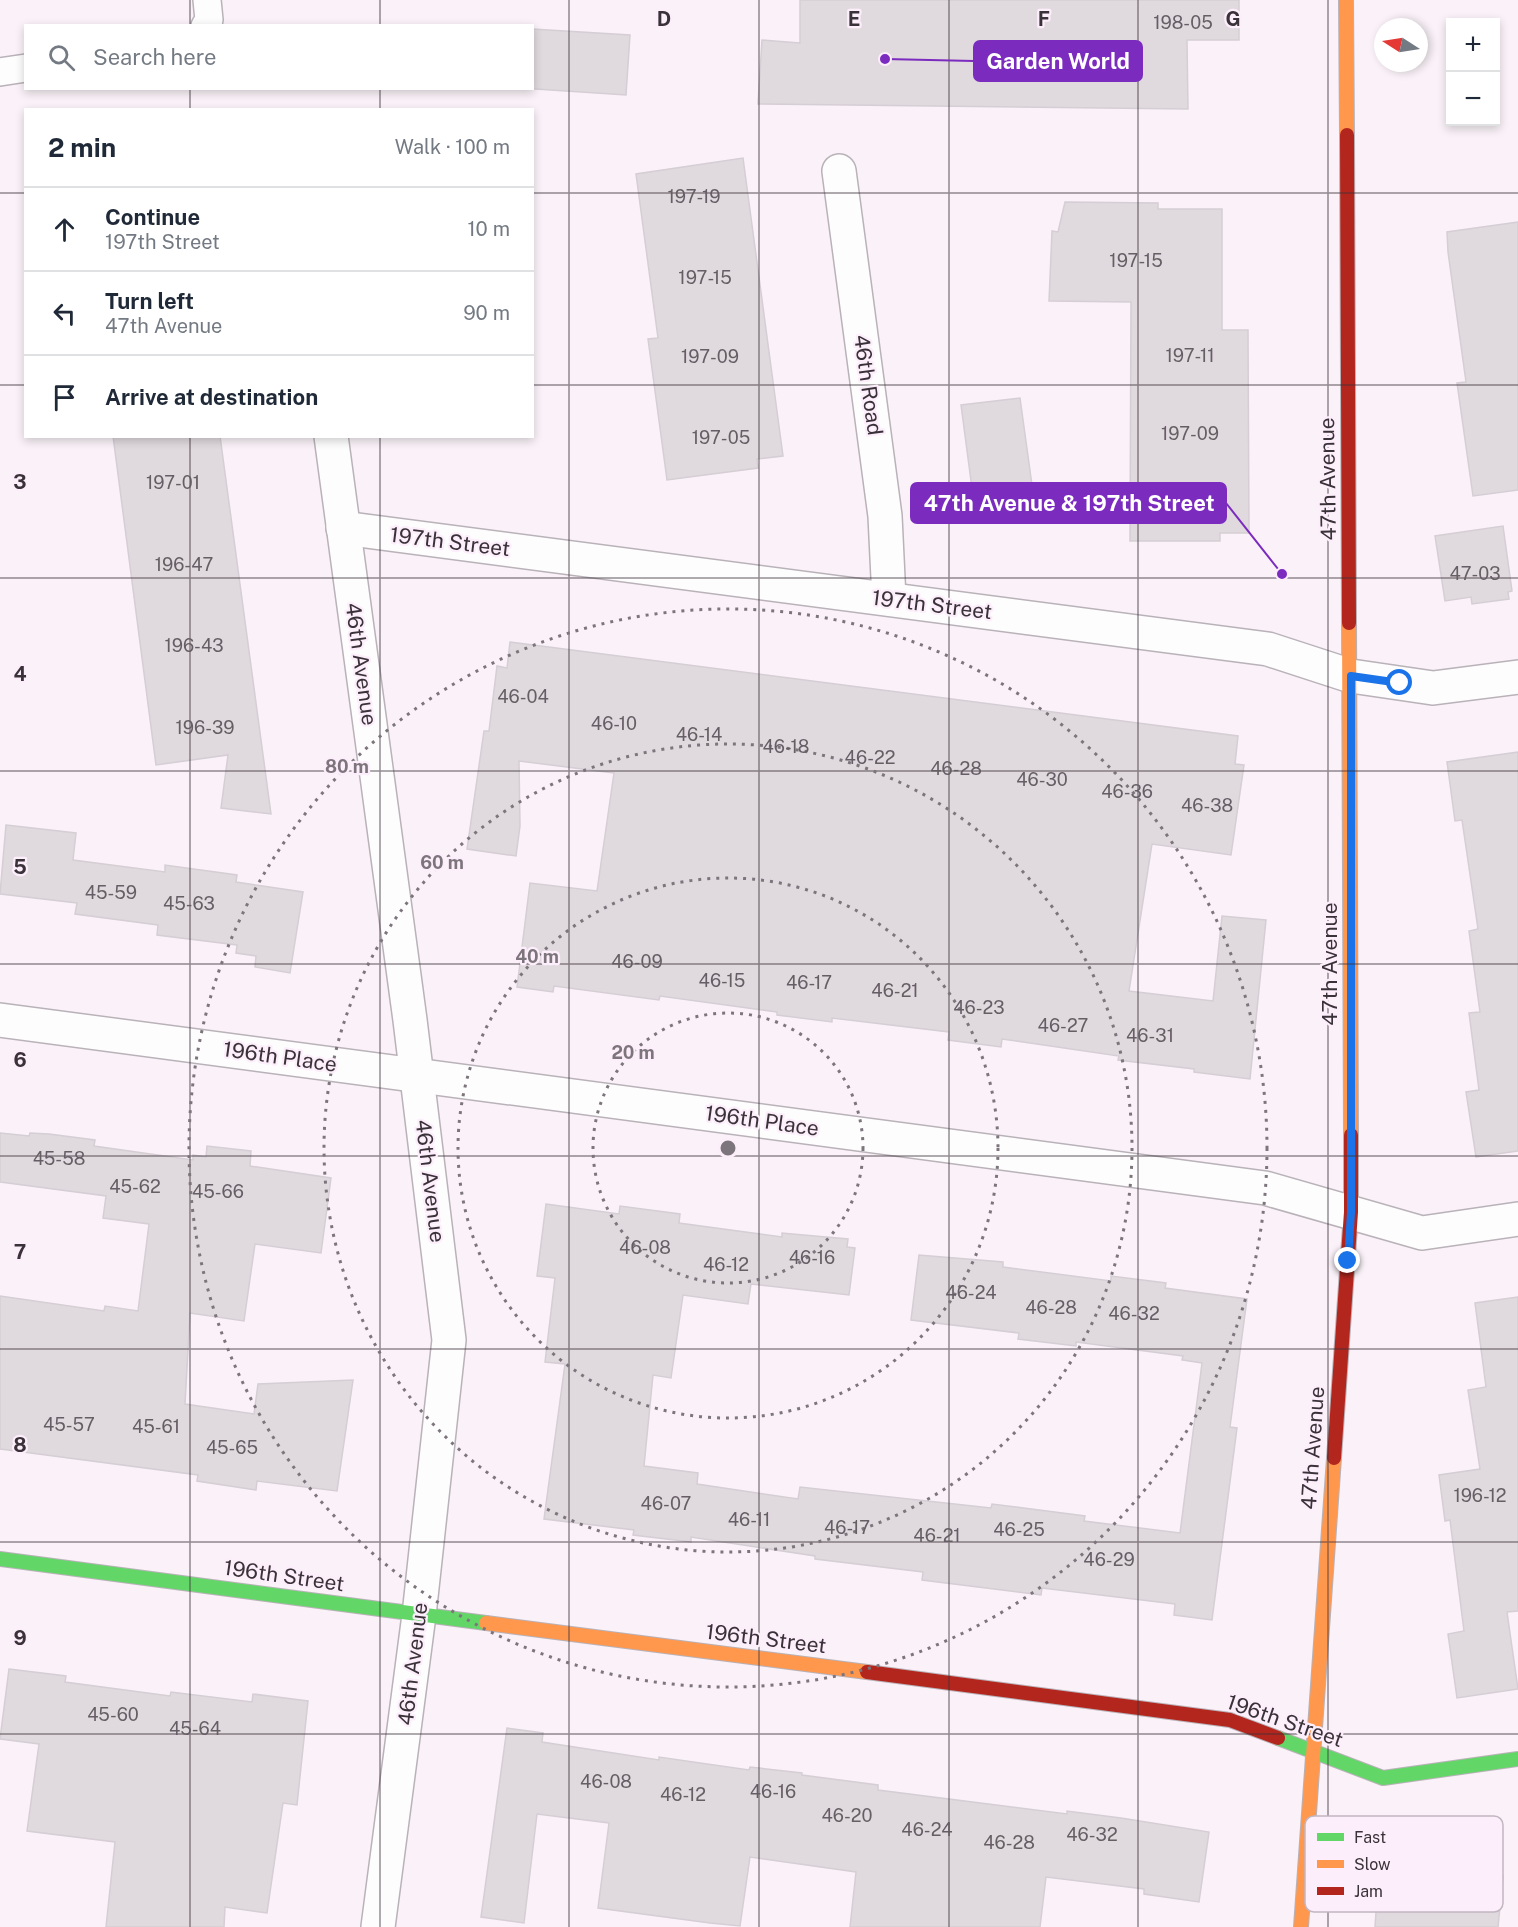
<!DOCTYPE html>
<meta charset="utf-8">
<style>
:root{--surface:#fff;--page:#f2f2f3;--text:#1f2937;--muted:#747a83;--line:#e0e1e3}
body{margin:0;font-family:"Public Sans",sans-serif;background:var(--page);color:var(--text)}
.controls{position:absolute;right:18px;top:18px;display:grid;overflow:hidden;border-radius:0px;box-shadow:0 3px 9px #0003}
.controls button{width:54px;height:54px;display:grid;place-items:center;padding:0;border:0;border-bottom:2px solid var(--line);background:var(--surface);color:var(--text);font:30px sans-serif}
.compass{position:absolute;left:1374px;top:18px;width:54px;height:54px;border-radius:50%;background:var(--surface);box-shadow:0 3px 9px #0003;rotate:282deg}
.stop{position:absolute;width:18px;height:18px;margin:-14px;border:4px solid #1a73e8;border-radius:50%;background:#fff}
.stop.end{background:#1a73e8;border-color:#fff;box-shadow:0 2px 6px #0008}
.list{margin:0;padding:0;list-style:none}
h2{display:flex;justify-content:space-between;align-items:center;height:78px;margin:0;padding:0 24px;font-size:26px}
h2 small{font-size:20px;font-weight:400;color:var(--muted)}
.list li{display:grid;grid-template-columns:39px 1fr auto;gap:18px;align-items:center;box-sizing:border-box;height:84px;padding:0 24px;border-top:2px solid var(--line)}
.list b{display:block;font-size:22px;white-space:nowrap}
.list p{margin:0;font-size:20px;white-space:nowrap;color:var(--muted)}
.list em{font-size:20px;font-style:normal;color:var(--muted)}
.icon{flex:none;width:33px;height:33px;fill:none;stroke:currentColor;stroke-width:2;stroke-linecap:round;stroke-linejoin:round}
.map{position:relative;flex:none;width:1518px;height:1927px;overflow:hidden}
.search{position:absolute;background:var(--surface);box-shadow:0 3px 9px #0003;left:24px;top:24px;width:510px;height:66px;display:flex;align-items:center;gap:15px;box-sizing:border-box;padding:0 21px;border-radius:0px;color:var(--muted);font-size:22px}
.panel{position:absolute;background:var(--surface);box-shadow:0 3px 9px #0003;left:24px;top:108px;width:510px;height:330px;border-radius:0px}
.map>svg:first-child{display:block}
</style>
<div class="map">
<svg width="1518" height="1927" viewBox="0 0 1518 1927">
<rect width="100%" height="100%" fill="#faf2f8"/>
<g fill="#e0d9de" stroke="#d5ced4" stroke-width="1.5">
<polygon points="800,0 1239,0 1239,40 1187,40 1188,109 758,104 762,40 800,43"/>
<polygon points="532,29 630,35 626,95 520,88 532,88"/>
<polygon points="743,158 783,456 757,459 758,468 667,480 648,339 658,338 636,174"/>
<polygon points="1065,202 1158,203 1158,209 1222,209 1222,330 1248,330 1249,533 1220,533 1220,541 1130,541 1131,302 1049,301 1052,231 1058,232"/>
<polygon points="1518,222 1518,490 1473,496 1457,383 1466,382 1448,252 1447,232"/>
<polygon points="1020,398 1036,514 986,521 982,494 973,496 961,405"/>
<polygon points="113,436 220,436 271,814 221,808 228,755 156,765"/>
<polygon points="1503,526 1512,591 1508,592 1509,599 1472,604 1471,597 1445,601 1435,536"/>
<polygon points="510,642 1238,736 1235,764 1244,765 1231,855 1152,844 1129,991 1213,1001 1222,916 1266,920 1250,1079 1194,1072 1194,1069 1118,1060 1119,1056 1002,1039 1001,1047 948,1040 949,1032 832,1018 832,1022 777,1015 777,1012 660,996 659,1000 554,986 553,992 517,987 530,883 597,891 614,773 519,761 520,826 516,856 467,849 484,731 489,731 497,666 507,668"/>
<polygon points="1518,752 1518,1151 1476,1157 1466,1092 1479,1090 1469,1013 1480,1012 1469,931 1478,929 1462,820 1455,821 1447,762"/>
<polygon points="6,825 76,833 73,860 165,872 165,865 237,875 236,882 303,892 290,973 255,967 256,956 236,953 237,945 157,935 158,925 75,914 77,903 0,894"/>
<polygon points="0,1133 29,1136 30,1133 49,1134 95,1140 94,1146 193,1160 193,1155 206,1157 207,1146 251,1151 250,1166 331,1178 321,1253 255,1244 244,1321 190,1313 185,1404 254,1414 258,1384 353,1380 337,1491 257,1481 256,1490 197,1481 198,1475 0,1449 0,1296 104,1311 105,1306 138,1311 149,1224 103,1218 106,1196 0,1182"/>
<polygon points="546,1204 619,1214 620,1206 680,1214 679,1223 782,1237 782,1233 848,1239 847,1247 855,1248 849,1295 751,1284 748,1304 683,1295 671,1378 653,1375 644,1466 698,1473 697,1484 798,1499 800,1487 991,1508 992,1504 1085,1516 1084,1521 1180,1533 1202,1363 1182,1360 1183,1356 1076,1342 1076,1346 1018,1339 1019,1333 911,1320 919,1255 1003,1262 1003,1267 1111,1281 1111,1276 1166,1283 1165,1288 1247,1299 1230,1427 1237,1428 1212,1620 1174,1615 1175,1604 1042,1588 1041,1595 922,1580 923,1572 815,1559 815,1556 691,1537 691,1542 633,1535 634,1530 544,1519 565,1364 545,1362 555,1278 537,1276"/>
<polygon points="1518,1297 1518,1611 1507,1612 1518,1689 1457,1698 1448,1634 1464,1631 1450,1520 1445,1521 1439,1475 1480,1469 1468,1390 1486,1387 1475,1303"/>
<polygon points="9,1669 66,1676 65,1682 170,1696 171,1692 252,1702 253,1694 308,1701 297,1805 283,1803 267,1913 225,1907 224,1927 106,1927 115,1842 27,1831 39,1744 0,1739"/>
<polygon points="507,1728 543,1733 542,1742 659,1760 659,1757 749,1770 750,1767 802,1773 802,1775 878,1785 878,1790 1067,1814 1067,1811 1121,1818 1209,1832 1199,1902 1144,1894 1144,1889 1046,1877 1040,1927 850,1927 856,1872 750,1857 740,1926 710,1923 598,1908 609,1823 537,1814 524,1923 481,1917"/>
<polygon points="1451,1872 1503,1876 1498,1927 1375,1927 1378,1882 1450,1887"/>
</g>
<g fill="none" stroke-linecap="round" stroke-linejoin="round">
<g stroke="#b9b2b8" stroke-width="30">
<g id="lane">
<polyline points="205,26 209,20 207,0"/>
<polyline points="0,72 26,68"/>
</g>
</g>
<g stroke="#b9b2b8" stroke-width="36">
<g id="street">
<polyline points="839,171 885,516 889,599"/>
<polyline points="331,436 410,1020 449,1340 419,1615 378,1927"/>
<polyline points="343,528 1268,649 1351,676 1433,688 1518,677"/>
<polyline points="0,1020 1265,1188 1422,1233 1518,1219"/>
</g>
</g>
<g stroke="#b9b2b8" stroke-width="16">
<g id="fast">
<polyline points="0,1559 486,1623"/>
<polyline points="1278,1738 1383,1778 1518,1759"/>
</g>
</g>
<g stroke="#b9b2b8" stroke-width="16">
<g id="slow">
<polyline points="1346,0 1347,135"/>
<polyline points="1349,623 1351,1135"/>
<polyline points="486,1623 867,1672"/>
<polyline points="1301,1927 1334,1458"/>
</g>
</g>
<g stroke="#b9b2b8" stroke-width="16">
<g id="jam">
<polyline points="1347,135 1349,623"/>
<polyline points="1334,1458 1351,1212 1351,1135"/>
<polyline points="867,1672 1230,1720 1278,1738"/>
</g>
</g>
<use href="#lane" stroke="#fefdfe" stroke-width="27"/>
<use href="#street" stroke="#fefdfe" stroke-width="33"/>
<use href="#fast" stroke="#63d668" stroke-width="14"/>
<use href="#slow" stroke="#ff974d" stroke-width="14"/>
<use href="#jam" stroke="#b3261e" stroke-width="14"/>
</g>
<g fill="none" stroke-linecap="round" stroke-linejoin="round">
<polyline stroke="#1a73e8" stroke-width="8" points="1348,1261 1351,1212 1351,676 1400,683"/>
</g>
<path fill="none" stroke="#3a3239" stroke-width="1.5" stroke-opacity="0.55" d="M 190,0 L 190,26M 380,0 L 380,26M 569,0 L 569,1927M 759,0 L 759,1927M 949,0 L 949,1927M 1138,0 L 1138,1927M 1328,0 L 1328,1927M 190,88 L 190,110M 380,88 L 380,110M 0,193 L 26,193M 532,193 L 1518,193M 0,385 L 26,385M 532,385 L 1518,385M 190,436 L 190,1927M 380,436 L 380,1927M 0,578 L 1518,578M 0,771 L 1518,771M 0,964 L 1518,964M 0,1156 L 1518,1156M 0,1349 L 1518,1349M 0,1542 L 1518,1542M 0,1734 L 1518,1734"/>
<g fill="none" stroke="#7d757c" stroke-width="3" stroke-dasharray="3 6">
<circle cx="728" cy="1148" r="135"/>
<circle cx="728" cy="1148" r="270"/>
<circle cx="728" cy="1148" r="404"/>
<circle cx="728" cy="1148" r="539"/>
</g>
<g text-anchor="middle" stroke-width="4.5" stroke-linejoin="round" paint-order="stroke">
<g font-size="18" fill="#655e64">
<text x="1183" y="29">198-05</text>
<text x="694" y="203">197-19</text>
<text x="1136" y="267">197-15</text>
<text x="705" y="284">197-15</text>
<text x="1190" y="362">197-11</text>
<text x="710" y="363">197-09</text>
<text x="1190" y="440">197-09</text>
<text x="721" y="444">197-05</text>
<text x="173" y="489">197-01</text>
<text x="184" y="571">196-47</text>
<text x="1475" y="580">47-03</text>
<text x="194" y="652">196-43</text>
<text x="523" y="703">46-04</text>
<text x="614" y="730">46-10</text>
<text x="205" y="734">196-39</text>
<text x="699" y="741">46-14</text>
<text x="786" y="753">46-18</text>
<text x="870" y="764">46-22</text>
<text x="956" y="775">46-28</text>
<text x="1042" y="786">46-30</text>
<text x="1127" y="798">46-36</text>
<text x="1207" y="812">46-38</text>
<text x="111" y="899">45-59</text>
<text x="189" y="910">45-63</text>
<text x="637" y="968">46-09</text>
<text x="722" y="987">46-15</text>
<text x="809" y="989">46-17</text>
<text x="895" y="997">46-21</text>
<text x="979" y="1014">46-23</text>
<text x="1063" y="1032">46-27</text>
<text x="1150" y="1042">46-31</text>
<text x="59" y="1165">45-58</text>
<text x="135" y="1193">45-62</text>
<text x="218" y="1198">45-66</text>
<text x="645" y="1254">46-08</text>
<text x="812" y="1264">46-16</text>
<text x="726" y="1271">46-12</text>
<text x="971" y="1299">46-24</text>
<text x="1051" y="1314">46-28</text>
<text x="1134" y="1320">46-32</text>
<text x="69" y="1431">45-57</text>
<text x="156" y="1433">45-61</text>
<text x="232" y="1454">45-65</text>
<text x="1480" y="1502">196-12</text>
<text x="666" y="1510">46-07</text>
<text x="749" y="1526">46-11</text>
<text x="847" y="1534">46-17</text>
<text x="1019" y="1536">46-25</text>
<text x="937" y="1542">46-21</text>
<text x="1109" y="1566">46-29</text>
<text x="113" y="1721">45-60</text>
<text x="195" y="1735">45-64</text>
<text x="606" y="1788">46-08</text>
<text x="773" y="1798">46-16</text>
<text x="683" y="1801">46-12</text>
<text x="847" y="1822">46-20</text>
<text x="927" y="1836">46-24</text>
<text x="1092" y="1841">46-32</text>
<text x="1009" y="1849">46-28</text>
</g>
<g font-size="21" fill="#3a3239" stroke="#fdeefb">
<text transform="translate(868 385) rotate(82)" y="7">46th Road</text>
<text transform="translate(1328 479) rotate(-91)" y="7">47th Avenue</text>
<text transform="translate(450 542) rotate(7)" y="7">197th Street</text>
<text transform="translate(932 605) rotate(7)" y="7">197th Street</text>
<text transform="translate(361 664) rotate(82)" y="7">46th Avenue</text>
<text transform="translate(1330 964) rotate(-90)" y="7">47th Avenue</text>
<text transform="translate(280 1057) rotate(8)" y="7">196th Place</text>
<text transform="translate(762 1121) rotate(8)" y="7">196th Place</text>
<text transform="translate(430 1181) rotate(83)" y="7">46th Avenue</text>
<text transform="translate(1313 1448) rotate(-86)" y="7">47th Avenue</text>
<text transform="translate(284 1576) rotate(8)" y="7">196th Street</text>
<text transform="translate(766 1639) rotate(7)" y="7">196th Street</text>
<text transform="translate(413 1664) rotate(-83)" y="7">46th Avenue</text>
<text transform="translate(1285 1721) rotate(19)" y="7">196th Street</text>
</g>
</g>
<rect x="1305" y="1816" width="198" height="96" rx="9" fill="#fdeefb" stroke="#c2b6c1" stroke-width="1.5"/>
<rect x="1317" y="1833" width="27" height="8" fill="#63d668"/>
<rect x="1317" y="1860" width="27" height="8" fill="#ff974d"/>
<rect x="1317" y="1887" width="27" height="8" fill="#b3261e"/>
<g font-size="16" fill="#3a3239">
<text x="1354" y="1843">Fast</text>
<text x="1354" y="1870">Slow</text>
<text x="1354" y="1897">Jam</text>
</g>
<g font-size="20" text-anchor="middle" font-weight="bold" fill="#3a3239" stroke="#fdeefb" stroke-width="4.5" stroke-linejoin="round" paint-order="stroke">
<text x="664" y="26">D</text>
<text x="854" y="26">E</text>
<text x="1044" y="26">F</text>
<text x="1233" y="26">G</text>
<text x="20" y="489">3</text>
<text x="20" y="681">4</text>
<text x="20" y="874">5</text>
<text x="20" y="1067">6</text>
<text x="20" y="1259">7</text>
<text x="20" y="1452">8</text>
<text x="20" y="1645">9</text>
</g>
<circle cx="728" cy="1148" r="9" fill="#7d757c" stroke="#fdeefb" stroke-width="3"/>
<g font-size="18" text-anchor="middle" font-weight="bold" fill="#7d757c" stroke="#fdeefb" stroke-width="4.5" stroke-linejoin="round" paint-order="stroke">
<text x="347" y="773">80 m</text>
<text x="442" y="869">60 m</text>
<text x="537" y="963">40 m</text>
<text x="633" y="1059">20 m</text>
</g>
<path fill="none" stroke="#7b2cbf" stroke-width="2" d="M885 59L974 61M1282 574L1226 503"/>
<g fill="#7b2cbf" stroke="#fdeefb" stroke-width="2">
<circle cx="885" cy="59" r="6"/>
<circle cx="1282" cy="574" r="6"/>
</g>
<g fill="#7b2cbf" stroke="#7b2cbf" stroke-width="2">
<rect x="974" y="41" width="168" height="40" rx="6"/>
<rect x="911" y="483" width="315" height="40" rx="6"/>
</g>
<g font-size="22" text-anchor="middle" font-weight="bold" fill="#fff">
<text x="1058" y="69">Garden World</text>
<text x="1069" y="511">47th Avenue &amp; 197th Street</text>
</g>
</svg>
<div class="controls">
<button>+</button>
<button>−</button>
</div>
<svg class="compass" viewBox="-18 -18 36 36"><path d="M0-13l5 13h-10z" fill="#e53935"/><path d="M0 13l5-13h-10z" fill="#747a83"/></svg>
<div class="stop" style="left:1400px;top:683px"></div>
<div class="stop end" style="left:1348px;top:1261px"></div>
<div class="search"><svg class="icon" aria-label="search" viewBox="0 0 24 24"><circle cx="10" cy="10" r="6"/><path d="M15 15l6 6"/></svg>Search here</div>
<section class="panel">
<h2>2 min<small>Walk · 100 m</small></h2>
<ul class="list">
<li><svg class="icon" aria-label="ahead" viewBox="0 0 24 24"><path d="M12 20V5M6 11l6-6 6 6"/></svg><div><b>Continue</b><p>197th Street</p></div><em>10 m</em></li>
<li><svg class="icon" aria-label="left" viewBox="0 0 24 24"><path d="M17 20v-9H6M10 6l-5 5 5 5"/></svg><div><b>Turn left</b><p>47th Avenue</p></div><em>90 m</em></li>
<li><svg class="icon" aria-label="arrive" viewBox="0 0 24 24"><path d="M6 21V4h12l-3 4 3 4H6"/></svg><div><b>Arrive at destination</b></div></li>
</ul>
</section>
</div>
